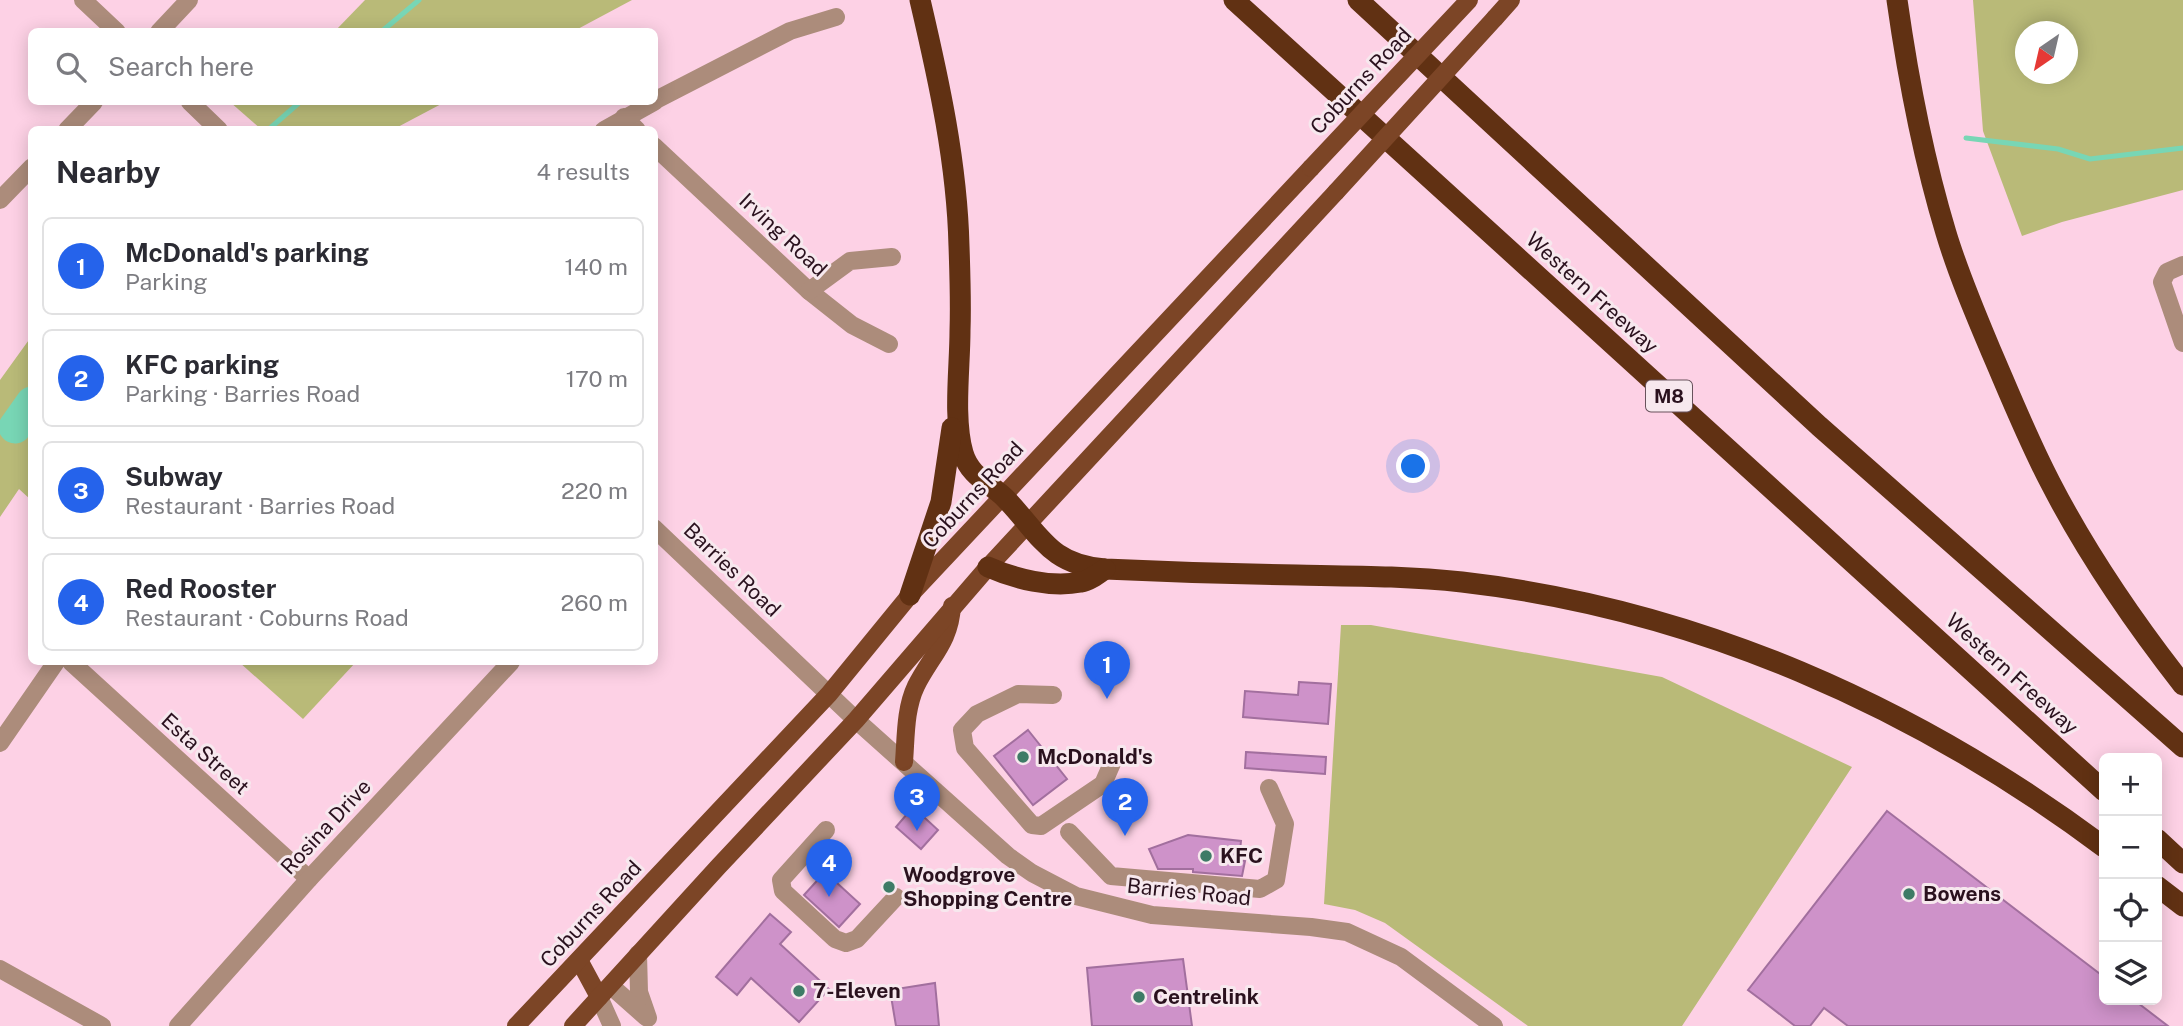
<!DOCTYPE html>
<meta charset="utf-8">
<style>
:root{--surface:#fff;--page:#f2f2f3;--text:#2b2b33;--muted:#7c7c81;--line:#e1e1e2;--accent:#2563eb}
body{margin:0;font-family:"Public Sans",sans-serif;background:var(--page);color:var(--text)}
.controls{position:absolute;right:21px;bottom:21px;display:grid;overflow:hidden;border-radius:10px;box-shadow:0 4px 18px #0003}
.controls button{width:63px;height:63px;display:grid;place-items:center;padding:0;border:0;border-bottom:2px solid var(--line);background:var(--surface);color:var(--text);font:35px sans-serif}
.compass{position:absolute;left:2015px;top:21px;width:63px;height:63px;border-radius:50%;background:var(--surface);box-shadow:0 4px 18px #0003;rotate:214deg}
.you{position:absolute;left:1414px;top:467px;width:24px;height:24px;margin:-18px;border:5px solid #fff;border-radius:50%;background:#1a73e8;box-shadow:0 0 0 10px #1a73e833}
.badge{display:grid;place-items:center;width:46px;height:46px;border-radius:50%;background:var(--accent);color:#fff;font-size:23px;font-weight:700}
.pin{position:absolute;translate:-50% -58px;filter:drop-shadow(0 2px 4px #0008)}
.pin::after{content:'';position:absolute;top:37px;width:24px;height:21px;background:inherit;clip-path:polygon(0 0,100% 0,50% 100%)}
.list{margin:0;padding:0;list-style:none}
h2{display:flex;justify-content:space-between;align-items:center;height:91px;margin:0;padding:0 28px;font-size:30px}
h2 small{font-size:23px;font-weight:400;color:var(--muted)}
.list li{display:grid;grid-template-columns:46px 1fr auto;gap:21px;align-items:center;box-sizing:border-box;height:98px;margin:0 14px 14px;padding:0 14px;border:2px solid var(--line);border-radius:10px}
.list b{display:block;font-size:26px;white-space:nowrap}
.list p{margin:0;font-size:23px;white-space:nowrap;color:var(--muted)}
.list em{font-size:23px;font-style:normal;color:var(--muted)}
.icon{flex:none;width:38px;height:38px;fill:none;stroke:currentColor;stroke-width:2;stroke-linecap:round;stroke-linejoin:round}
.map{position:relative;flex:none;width:2183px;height:1026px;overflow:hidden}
.search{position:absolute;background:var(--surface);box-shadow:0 4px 18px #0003;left:28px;top:28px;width:630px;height:77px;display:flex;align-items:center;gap:18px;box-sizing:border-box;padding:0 24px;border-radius:10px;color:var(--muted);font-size:26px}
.panel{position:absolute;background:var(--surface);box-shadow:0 4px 18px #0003;left:28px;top:126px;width:630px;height:539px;border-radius:10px}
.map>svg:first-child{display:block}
</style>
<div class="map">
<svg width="2183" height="1026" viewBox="0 0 2183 1026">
<rect width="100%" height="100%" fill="#fdd1e5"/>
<g fill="#b9ba78" fill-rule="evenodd">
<polygon points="365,0 632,0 574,31 335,31"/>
<path d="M 1973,0 L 2183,0 L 2183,190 L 2062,222 L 2022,236 L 1983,131 ZM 2025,32 L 2068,32 L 2068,74 L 2025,74 Z"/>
<polygon points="230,102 445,102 394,129 261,129"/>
<polygon points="31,337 31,500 19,489 0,517 0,380"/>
<polygon points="1341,625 1371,625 1662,677 1852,767 1682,1026 1528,1026 1385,923 1355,910 1324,904"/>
<polygon points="239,662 356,662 303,719"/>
</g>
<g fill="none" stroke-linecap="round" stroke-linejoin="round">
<g stroke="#78d6b5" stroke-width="5">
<polyline points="381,32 419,0"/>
<polyline points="268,130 300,102"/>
<polyline points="1966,138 2058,149 2090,159 2183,148"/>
</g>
<polyline stroke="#78d6b5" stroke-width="33" points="15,427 32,403"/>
</g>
<g fill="#ce92c9" stroke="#a26f9e" stroke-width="2">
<polygon points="1299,682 1331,684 1328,724 1243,717 1245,691 1298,695"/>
<polygon points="1028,730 1067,779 1033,805 994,756"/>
<polygon points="1246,752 1326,757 1325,774 1245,768"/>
<polygon points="913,807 938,830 921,849 896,827"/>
<polygon points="1887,811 2104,977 2104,1000 2134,1000 2168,1026 1848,1026 1824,1008 1810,1026 1795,1026 1764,1002 1748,990"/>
<polygon points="1188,835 1241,841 1239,860 1245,861 1242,876 1193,872 1193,869 1158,869 1149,849"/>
<polygon points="825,872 860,904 839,927 804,895"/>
<polygon points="770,914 791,932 780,944 829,989 799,1022 751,978 737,995 716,977"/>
<polygon points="1183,959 1192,1026 1092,1026 1087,968"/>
<polygon points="935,983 939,1026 896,1026 890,990"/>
</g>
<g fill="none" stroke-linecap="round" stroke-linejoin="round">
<g stroke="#ac8c7b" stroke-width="18">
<polyline points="83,0 117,32"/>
<polyline points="159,32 189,0"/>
<polyline points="654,101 790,31 836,17"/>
<polyline points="190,102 219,130"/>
<polyline points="624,117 637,130"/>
<polyline points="67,130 94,102"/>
<polyline points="604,130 654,102"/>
<polyline points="654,146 809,291 852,325 889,344"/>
<polyline points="0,200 32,167"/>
<polyline points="2183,265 2167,272 2162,282 2183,343"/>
<polyline points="809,291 850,261 892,257"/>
<polyline points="654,528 856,720 1008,856 1032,873 1076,896 1152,915 1311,927 1347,932 1401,957 1494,1026"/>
<polyline points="71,662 309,879"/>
<polyline points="1053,695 1018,694 977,714 962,730 965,748 1032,825 1041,826 1103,784 1113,761"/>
<polyline points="0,743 56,662"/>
<polyline points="826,830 781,880 783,891 835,939 846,943 857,939 896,897"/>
<polyline points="1069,832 1111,876 1260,889 1276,880 1285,824 1269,788"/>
<polyline points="638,954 639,992 648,1018"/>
<polyline points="0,969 102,1026"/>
<polyline points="611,986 646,1017"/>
<polyline points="599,997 612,1026"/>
<polyline points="178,1026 309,879 511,662"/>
</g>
<g stroke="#7c4526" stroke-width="18">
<polyline points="1495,18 1511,0"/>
<path d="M 904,762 C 906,737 905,709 916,686 C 931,656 950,642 952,606"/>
<polyline points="579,960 599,997"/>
<polyline points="516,1026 829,694 910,595 1311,168"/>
<polyline points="573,1026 718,867 856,720 988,567 1336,192"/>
</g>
<g stroke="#613113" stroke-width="21">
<path d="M 920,0 C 939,81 957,163 959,246 C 960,274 961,303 960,331 C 960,367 953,418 963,453 C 970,477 990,483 1005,498 C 1040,534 1049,565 1105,569 C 1169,572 1233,574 1297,575 C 1352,576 1407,576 1462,582 C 1697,609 1915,706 2104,847"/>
<polyline points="1234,0 2104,791"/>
<polyline points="1358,0 1819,426 2183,747"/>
<path d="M 1897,0 C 1908,78 1923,157 1946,233 C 1958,273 1975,313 1991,351 C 2010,395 2028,440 2050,482 C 2087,554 2133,621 2183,685"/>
<path d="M 988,567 C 1015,579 1051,588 1081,582 C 1089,581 1098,574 1105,569"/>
<polyline points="910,595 941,502 952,428"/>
<polyline points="2157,839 2183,863"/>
<polyline points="2157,886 2183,906"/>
</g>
<g stroke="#7c4526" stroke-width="18">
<polyline points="1311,168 1469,0"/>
<polyline points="1336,192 1495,18"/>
</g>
</g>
<g fill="#3e7b66" stroke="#f7e8ee" stroke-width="2.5">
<circle cx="1023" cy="757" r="7"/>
<circle cx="1206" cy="856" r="7"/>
<circle cx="889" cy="887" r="7"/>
<circle cx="1909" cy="894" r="7"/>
<circle cx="799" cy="991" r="7"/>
<circle cx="1139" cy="997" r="7"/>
</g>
<g text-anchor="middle" stroke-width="6" stroke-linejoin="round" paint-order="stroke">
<rect fill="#f7e8ee" stroke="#68525c" stroke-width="2" x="1646" y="380.5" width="46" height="31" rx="5"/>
<g font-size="19" font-weight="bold" fill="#2a111e">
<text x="1669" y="403">M8</text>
</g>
<g font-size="21" fill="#2a111e" stroke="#f7e8ee">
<text transform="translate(1361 81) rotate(-47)" y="7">Coburns Road</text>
<text transform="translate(783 235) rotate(43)" y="7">Irving Road</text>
<text transform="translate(1592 293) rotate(42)" y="7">Western Freeway</text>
<text transform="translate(973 495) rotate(-47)" y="7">Coburns Road</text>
<text transform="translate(732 570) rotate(44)" y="7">Barries Road</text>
<text transform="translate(2012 674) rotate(42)" y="7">Western Freeway</text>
<text transform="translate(205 754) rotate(42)" y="7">Esta Street</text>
<text transform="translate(326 827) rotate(-47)" y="7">Rosina Drive</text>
<text transform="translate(1189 892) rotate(6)" y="7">Barries Road</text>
<text transform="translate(591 914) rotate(-47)" y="7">Coburns Road</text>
</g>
<g font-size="21" font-weight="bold" fill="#2a111e" stroke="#f7e8ee" text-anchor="start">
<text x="1037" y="764">McDonald's</text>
<text x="1220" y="863">KFC</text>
<text x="903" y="882">Woodgrove<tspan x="903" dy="24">Shopping Centre</tspan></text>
<text x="1923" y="901">Bowens</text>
<text x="813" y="998">7-Eleven</text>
<text x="1153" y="1004">Centrelink</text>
</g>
</g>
</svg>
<div class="controls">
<button>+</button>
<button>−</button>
<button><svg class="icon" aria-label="locate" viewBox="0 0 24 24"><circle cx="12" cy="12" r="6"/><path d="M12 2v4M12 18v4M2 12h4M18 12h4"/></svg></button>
<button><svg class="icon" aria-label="layers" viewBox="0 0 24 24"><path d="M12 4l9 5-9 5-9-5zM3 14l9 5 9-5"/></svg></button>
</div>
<svg class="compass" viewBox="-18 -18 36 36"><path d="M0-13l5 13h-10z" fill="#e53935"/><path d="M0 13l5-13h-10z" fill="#7c7c81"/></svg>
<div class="you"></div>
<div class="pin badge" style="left:1107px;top:699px">1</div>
<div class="pin badge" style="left:1125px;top:836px">2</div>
<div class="pin badge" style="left:917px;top:831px">3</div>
<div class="pin badge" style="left:829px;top:897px">4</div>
<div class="search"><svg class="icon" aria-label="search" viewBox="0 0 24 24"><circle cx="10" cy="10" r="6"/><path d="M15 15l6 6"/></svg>Search here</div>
<section class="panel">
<h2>Nearby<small>4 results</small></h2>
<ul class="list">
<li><span class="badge">1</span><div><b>McDonald's parking</b><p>Parking</p></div><em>140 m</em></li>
<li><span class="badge">2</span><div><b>KFC parking</b><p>Parking · Barries Road</p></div><em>170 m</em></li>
<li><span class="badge">3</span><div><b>Subway</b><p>Restaurant · Barries Road</p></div><em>220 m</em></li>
<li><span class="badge">4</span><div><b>Red Rooster</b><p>Restaurant · Coburns Road</p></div><em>260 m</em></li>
</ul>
</section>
</div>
